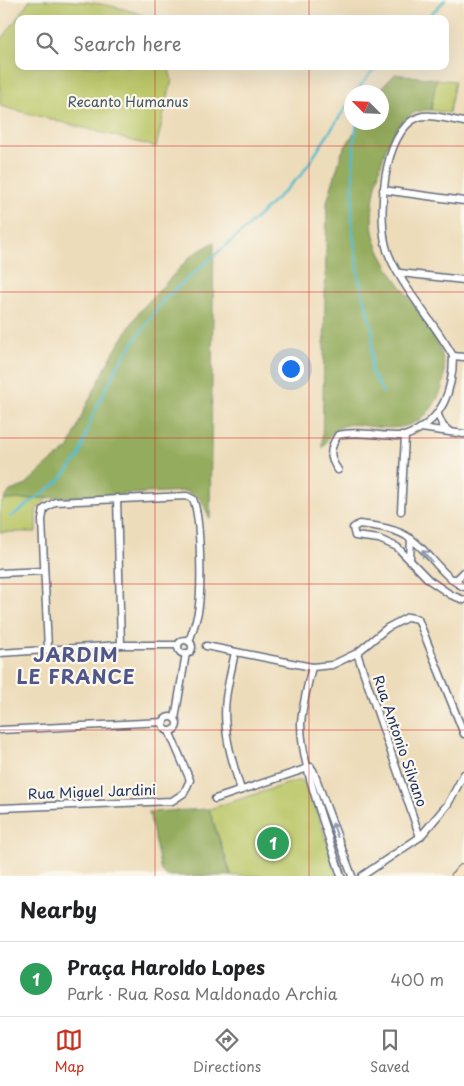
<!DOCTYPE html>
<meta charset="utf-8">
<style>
:root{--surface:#fff;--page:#f2f2f2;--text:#202124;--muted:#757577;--line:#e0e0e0;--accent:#c8321e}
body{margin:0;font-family:"Playpen Sans",sans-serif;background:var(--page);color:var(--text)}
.compass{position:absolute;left:344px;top:85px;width:45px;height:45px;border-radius:50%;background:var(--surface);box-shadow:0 5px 20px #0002;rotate:294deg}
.you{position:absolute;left:290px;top:368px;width:18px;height:18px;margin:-12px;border:4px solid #fff;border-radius:50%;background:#1a73e8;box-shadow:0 0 0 8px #1a73e833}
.badge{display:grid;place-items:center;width:32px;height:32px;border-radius:50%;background:var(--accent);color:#fff;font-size:16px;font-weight:700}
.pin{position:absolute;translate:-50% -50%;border:2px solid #fff;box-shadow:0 1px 5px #0006}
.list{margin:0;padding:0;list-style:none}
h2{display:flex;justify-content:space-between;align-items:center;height:65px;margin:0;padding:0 20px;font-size:21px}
h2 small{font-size:16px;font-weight:400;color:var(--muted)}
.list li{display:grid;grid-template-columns:32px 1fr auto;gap:15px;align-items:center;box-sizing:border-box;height:75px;padding:0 20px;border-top:1px solid var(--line)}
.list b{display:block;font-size:19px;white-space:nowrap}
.list p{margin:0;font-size:16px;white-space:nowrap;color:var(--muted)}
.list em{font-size:16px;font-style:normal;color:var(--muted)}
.icon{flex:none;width:28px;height:28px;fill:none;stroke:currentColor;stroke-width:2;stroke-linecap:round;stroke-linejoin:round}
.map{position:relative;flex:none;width:464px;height:876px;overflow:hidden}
.search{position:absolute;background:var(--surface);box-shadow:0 5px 20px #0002;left:15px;right:15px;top:15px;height:55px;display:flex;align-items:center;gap:12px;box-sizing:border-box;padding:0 18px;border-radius:10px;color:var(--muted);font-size:19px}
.sheet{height:140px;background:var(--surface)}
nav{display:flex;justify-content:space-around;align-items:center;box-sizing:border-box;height:70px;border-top:1px solid var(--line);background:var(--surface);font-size:14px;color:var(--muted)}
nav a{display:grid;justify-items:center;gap:2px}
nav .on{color:var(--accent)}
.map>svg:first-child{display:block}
</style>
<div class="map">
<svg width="464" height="876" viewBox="0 0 464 876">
<rect width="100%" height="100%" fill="#fbf7ec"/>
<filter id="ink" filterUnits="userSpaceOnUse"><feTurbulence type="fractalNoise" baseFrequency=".02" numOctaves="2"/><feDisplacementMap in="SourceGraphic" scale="10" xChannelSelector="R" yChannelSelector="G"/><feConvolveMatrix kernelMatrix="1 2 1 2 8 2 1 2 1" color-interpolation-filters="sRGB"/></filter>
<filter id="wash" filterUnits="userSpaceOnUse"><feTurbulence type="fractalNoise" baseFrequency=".0096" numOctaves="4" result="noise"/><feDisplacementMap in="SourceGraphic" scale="20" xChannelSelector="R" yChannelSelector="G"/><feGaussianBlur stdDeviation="1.12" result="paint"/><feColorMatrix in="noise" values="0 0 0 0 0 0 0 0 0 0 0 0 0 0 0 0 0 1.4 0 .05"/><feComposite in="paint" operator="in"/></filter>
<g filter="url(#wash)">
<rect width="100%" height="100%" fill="#eddcba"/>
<g fill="#bbc769" stroke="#6b7b64">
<path d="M 30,0 C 74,0 104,1 146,16 L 148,19 L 19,19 L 19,66 L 168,66 L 172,80 L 156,147 L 0,106 L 0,42 Z"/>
<polygon points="436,79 455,81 449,113 431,110"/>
<polygon points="48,498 36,510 36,532 0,532 0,505 4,500"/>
<polygon points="296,781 304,781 309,787 338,876 232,876 209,809"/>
</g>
<g fill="#94ac5d" stroke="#586e5e">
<path d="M 395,74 L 436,79 L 431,110 C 411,109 399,122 390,139 C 380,160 369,207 373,231 C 383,286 464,338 440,393 C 425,427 402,431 368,426 C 358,425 348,422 339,428 C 330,432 327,440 322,448 L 327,202 L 342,152 L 360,123 L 382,122 L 382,92 L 378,92 Z"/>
<polygon points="214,242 210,519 201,499 186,491 4,500 10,491 24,486 48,464 69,448 84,410 112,355 139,312 191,256"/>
<polygon points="209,809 231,876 166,876 161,871 149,812"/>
</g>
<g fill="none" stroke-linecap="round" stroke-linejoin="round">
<g stroke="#52bcce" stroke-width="2.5">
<polyline points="426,19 445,0"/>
<polyline points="355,92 377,66"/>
<polyline points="361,92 362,84"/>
<polyline points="357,122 354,142 352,225 360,284 373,331 371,371 383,393"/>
<polyline points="11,517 58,482 79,457 91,419 118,365 164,299 244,230 302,174 352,98"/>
</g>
</g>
</g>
<g filter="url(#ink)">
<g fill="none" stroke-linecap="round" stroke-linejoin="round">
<g stroke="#646c7e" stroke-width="9">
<g id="street">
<polyline points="383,190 464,201"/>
<polyline points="400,273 464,280"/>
<polyline points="453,356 464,357"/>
<polyline points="438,415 443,426 449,431"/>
<polyline points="421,428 464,434"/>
<path d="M 338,470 C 329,457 329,449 338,435 C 359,430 381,437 403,436 C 407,436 412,433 416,431 C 445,416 453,386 453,356 C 435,323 399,284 387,250 C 377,219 382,130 419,117 C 431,113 451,120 464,122"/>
<polyline points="117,498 121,645"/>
<polyline points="401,511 405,436"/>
<polyline points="410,559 411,539"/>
<polyline points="0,573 44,571"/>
<polyline points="451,579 457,579 464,572"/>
<path d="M 464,587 C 441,576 431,553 411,539 C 396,528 376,526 359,524 L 353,528 L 355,536 L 379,539 L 397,547 L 429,580 L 451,595 L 464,600"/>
<circle cx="185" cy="647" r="7"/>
<polyline points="206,646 312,667 332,665 357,653 387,628 408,617 418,619 464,734"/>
<path d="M 48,649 L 42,520 L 44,509 L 55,502 L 187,496 L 193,499 C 201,517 202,591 198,612 C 196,622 192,632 189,642"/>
<path d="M 235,652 C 232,667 228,683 226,698 C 222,730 232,761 241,790"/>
<polyline points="0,653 121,645 178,645"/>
<polyline points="357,653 420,837"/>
<path d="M 312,667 C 308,683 302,707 301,724 C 301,767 328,833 341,876"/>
<circle cx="170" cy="724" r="7"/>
<polyline points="175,719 186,653"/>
<polyline points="0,730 164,722"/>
<polyline points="313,770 352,876"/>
<polyline points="215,799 311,767"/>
<polyline points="0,808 172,801 184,793 190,780 169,731"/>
<polyline points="362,876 420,837 448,804 464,774"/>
</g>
</g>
<g stroke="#646c7e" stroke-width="11">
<polyline id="secondary" points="456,876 464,868"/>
</g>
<use href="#street" stroke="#fff" stroke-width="6"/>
<use href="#secondary" stroke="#fce5c4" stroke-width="9"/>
</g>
<defs><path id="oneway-shaft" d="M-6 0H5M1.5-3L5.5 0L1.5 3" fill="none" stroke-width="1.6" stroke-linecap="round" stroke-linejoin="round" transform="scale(1.25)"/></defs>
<g stroke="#8d97ae">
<use href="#oneway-shaft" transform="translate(427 556) rotate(-134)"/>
<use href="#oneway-shaft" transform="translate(335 830) rotate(-110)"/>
</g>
</g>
<path fill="none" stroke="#d62828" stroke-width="1" stroke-opacity="0.55" d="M 155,0 L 155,19M 309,0 L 309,19M 155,66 L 155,876M 309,66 L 309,876M 0,146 L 464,146M 0,292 L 464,292M 0,438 L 464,438M 0,584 L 464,584M 0,730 L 464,730"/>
<g text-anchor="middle" stroke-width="4.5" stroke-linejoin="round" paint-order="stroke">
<g font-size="14" fill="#435561" stroke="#fbf7ec">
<text x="128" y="107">Recanto Humanus</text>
</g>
<g font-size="14" fill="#1b2f5e" stroke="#fbf7ec">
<text transform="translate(400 741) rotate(71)" y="5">Rua Antonio Silvano</text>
<text transform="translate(92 792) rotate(-2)" y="5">Rua Miguel Jardini</text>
</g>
<g font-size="19" font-weight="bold" letter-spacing="1" fill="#4e568b" stroke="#fbf7ec">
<text x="76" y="662">JARDIM<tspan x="76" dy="22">LE FRANCE</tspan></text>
</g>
</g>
</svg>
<svg class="compass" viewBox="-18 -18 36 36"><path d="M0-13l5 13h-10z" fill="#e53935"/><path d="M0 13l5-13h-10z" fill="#757577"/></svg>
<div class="you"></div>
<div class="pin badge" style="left:273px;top:843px;background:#2e9e5b">1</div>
<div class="search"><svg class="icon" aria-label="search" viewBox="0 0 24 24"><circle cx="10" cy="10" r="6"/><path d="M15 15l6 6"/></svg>Search here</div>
</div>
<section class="sheet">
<h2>Nearby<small></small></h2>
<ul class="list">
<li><span class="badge" style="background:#2e9e5b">1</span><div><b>Praça Haroldo Lopes</b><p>Park · Rua Rosa Maldonado Archia</p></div><em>400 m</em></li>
</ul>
</section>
<nav>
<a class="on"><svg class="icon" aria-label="map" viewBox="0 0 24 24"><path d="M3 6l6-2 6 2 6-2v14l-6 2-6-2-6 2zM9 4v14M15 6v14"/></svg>Map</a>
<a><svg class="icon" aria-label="directions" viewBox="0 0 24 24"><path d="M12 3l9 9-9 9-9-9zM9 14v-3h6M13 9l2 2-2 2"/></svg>Directions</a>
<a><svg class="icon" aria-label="saved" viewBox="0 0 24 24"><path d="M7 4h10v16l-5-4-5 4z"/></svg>Saved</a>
</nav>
